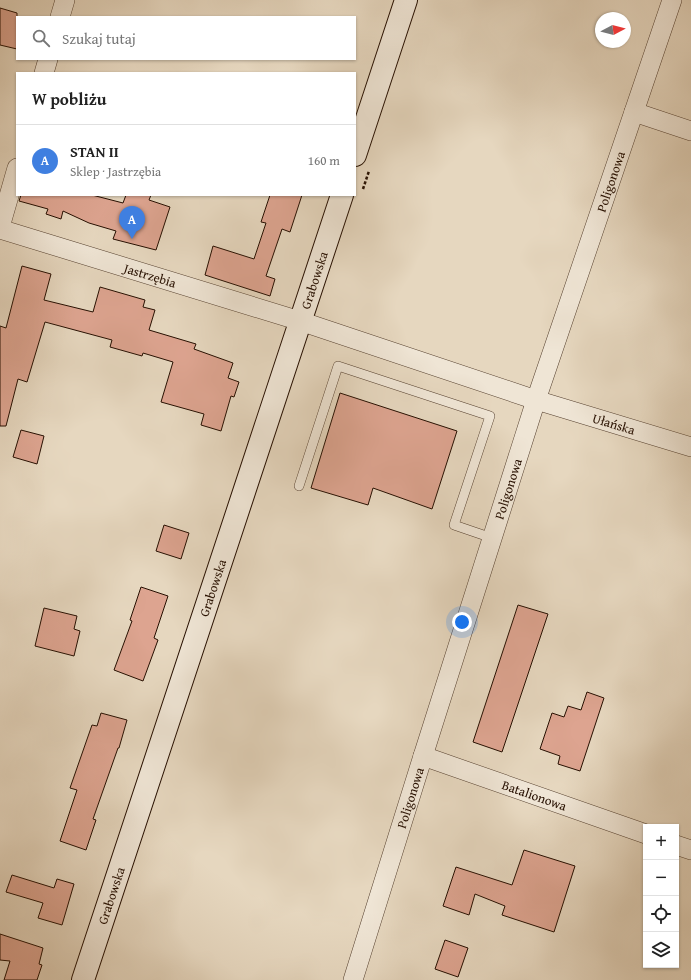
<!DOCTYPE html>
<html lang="pl">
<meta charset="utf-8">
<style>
:root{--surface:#fff;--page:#f2f2f2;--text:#222;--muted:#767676;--line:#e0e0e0;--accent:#0f766e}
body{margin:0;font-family:"Gentium Book Plus",serif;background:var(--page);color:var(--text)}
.controls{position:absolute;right:12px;bottom:12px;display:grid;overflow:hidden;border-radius:0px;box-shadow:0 1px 3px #0004}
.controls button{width:36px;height:36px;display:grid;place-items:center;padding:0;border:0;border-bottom:1px solid var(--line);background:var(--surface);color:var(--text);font:20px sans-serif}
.compass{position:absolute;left:595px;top:12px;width:36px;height:36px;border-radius:50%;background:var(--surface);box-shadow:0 1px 3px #0004;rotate:83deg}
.you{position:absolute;left:462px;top:622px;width:14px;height:14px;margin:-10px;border:3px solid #fff;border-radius:50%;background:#1a73e8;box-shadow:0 0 0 6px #1a73e833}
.badge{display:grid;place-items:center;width:26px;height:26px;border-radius:50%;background:var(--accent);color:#fff;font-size:13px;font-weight:700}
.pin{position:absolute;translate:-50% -33px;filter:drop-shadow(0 1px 2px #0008)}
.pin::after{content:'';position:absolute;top:21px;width:14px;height:12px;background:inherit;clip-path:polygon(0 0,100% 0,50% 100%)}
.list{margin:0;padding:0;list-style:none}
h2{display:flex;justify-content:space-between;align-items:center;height:52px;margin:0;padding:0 16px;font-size:17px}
h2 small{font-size:13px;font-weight:400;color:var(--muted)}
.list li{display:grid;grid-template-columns:26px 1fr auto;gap:12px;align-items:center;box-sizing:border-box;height:72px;padding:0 16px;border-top:1px solid var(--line)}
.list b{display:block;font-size:15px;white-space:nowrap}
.list p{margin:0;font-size:13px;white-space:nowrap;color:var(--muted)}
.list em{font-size:13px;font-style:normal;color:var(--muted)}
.icon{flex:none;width:22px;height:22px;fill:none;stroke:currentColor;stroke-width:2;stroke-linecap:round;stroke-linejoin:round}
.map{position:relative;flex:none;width:691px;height:980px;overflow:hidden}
.search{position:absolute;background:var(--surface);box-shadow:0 1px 3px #0004;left:16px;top:16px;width:340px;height:44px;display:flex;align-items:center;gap:10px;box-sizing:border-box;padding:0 14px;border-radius:0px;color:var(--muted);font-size:15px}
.panel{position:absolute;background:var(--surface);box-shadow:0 1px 3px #0004;left:16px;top:72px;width:340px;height:124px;border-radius:0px}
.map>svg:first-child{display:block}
</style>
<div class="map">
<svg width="691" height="980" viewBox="0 0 691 980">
<rect width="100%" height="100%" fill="#e6d7bf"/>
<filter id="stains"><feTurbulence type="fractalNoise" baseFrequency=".005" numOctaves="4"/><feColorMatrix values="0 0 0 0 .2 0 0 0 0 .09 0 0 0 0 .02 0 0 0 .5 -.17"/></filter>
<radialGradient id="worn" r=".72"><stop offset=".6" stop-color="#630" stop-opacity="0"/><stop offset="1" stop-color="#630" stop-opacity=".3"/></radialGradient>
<g fill="#dda490" stroke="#260f01">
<polygon points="0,8 17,13 17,49 0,45"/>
<polygon points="21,195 92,195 123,203 126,195 151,195 149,200 170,207 156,250 113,239 116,231 89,223 63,211 61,219 46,214 48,209 19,201"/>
<polygon points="270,195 302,195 290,232 282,229 266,276 275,279 270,296 205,275 213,246 254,259 266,223 261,222"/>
<polygon points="22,266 51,274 44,300 93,312 100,287 145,300 143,307 155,310 149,330 196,344 194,349 233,363 228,378 239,382 234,397 231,396 221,431 201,425 204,414 161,402 173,362 143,353 142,356 110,347 112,340 45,322 27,382 18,379 6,426 0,426 0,326 6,328"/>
<polygon points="340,393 457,431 432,509 373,488 368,505 311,488"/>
<polygon points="21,430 44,436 37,464 13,457"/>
<polygon points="164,525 189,533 181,559 156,551"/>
<polygon points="141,587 168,596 154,638 158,640 143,681 114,670 132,621 130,620"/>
<polygon points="518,605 548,614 502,752 473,742"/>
<polygon points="44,608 77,616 74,629 80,631 74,656 35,646"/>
<polygon points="587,692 604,698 580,771 558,764 560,756 540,749 552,713 564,717 568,706 581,710"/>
<polygon points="101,713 127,720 119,748 118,748 93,819 96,820 86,850 60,841 77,790 70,788 92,725 97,726"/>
<polygon points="524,850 575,866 554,932 502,915 505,906 475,894 469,915 443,906 456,867 512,885"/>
<polygon points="12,875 54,888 57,879 74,884 62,925 38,918 43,903 6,892"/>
<polygon points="0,934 43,948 39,964 42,965 37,980 4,980 10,961 0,960"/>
<polygon points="445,940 468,948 458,977 435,969"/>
</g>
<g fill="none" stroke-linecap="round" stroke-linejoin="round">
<g stroke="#564130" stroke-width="10">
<polyline id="lane" points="299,486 338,366 490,416 454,525 492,538"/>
</g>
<g stroke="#564130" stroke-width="20">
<g id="street">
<polyline points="60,17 65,0"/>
<polyline points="44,73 48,59"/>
<polyline points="634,112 691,131"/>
<polyline points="0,227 17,168"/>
<path id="s1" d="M 0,229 L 300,321 L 536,400 L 691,447"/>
<path id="s2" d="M 423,756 L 646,834"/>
<polyline points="676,845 691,850"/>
<path id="s3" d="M 353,980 L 423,756 L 536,400 L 672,0"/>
</g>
</g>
<g stroke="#260f01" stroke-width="24">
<g id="secondary">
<polyline points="355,155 406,0"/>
<path id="s4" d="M 83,980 L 342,195"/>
</g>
</g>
<polyline stroke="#260f01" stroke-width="2.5" stroke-dasharray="3 2" stroke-linecap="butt" points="363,189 369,171"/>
<use href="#lane" stroke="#efe5d5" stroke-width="9"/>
<use href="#street" stroke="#efe5d5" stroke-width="19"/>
<use href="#secondary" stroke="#efe5d5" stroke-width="22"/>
</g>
<g text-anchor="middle" stroke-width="3" stroke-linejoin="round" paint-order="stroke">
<g font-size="13" fill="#260f01" stroke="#efe5d5">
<text dy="5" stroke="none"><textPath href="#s3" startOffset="839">Poligonowa</textPath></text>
<text dy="5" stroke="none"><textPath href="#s1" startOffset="157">Jastrzębia</textPath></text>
<text dy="5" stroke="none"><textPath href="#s4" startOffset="737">Grabowska</textPath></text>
<text dy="5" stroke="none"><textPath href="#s1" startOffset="644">Ułańska</textPath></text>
<text dy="5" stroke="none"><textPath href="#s3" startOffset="515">Poligonowa</textPath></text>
<text dy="5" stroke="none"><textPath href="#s4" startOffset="413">Grabowska</textPath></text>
<text dy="5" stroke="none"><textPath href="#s2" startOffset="118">Batalionowa</textPath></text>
<text dy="5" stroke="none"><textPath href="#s3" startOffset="191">Poligonowa</textPath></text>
<text dy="5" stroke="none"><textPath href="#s4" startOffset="89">Grabowska</textPath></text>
</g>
</g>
<rect width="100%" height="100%" filter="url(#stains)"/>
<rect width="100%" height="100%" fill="url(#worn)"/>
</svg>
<div class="controls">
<button>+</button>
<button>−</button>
<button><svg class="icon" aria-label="locate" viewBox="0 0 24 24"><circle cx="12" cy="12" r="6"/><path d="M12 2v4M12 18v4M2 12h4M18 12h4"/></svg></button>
<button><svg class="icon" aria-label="layers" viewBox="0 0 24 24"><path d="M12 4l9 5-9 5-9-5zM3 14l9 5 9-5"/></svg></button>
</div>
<svg class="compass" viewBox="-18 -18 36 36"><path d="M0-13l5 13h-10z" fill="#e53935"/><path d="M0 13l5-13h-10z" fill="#767676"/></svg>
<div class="you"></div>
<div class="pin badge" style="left:132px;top:239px;background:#3f7fe0">A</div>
<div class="search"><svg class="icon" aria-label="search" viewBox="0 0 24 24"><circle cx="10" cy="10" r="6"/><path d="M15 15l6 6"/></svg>Szukaj tutaj</div>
<section class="panel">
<h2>W pobliżu<small></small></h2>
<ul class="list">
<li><span class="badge" style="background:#3f7fe0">A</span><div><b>STAN II</b><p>Sklep · Jastrzębia</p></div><em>160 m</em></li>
</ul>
</section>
</div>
